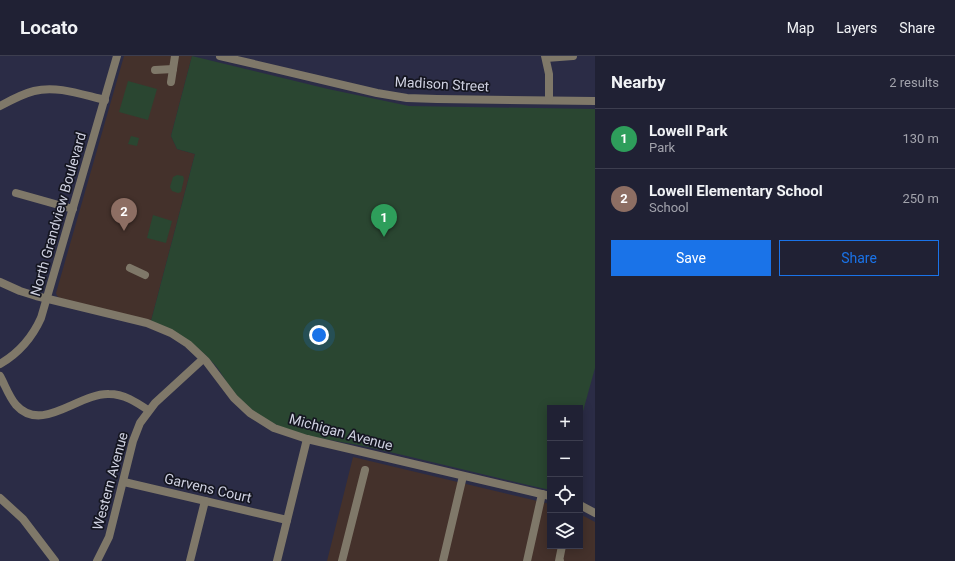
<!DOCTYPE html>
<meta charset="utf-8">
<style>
:root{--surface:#202134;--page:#28293c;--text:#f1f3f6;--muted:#a2a3ac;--line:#3d3e4f;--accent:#1a73e8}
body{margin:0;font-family:Roboto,sans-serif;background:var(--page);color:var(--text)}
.controls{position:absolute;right:12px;bottom:12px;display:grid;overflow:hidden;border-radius:0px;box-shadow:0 2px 10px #0003}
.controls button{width:36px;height:36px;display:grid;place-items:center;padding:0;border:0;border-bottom:1px solid var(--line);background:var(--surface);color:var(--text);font:20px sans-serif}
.you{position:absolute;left:319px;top:279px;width:14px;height:14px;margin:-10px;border:3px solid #fff;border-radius:50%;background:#1a73e8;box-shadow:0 0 0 6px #1a73e833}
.badge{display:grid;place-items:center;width:26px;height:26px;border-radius:50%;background:var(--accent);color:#fff;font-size:13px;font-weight:700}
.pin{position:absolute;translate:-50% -33px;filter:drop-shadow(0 1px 2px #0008)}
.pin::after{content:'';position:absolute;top:21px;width:14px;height:12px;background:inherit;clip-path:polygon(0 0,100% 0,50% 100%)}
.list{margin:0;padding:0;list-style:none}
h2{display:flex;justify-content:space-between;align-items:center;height:52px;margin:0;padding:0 16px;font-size:17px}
h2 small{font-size:13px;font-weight:400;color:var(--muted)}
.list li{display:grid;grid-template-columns:26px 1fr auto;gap:12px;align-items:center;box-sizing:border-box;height:60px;padding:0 16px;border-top:1px solid var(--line)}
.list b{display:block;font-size:15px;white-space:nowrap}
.list p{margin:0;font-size:13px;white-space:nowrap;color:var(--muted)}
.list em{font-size:13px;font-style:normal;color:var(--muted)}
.actions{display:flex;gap:8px;padding:12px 16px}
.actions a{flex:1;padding:9px 0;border:1px solid var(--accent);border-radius:0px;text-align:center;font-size:14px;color:var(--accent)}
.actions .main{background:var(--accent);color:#fff}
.icon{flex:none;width:22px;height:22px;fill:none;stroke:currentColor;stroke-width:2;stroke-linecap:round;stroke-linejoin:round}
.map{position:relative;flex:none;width:595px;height:505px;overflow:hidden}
header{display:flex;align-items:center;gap:24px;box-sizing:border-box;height:56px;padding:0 20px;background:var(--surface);border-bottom:1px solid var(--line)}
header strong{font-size:19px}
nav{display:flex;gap:22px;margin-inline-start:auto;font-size:14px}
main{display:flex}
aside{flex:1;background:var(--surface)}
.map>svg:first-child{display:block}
</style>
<header>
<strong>Locato</strong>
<nav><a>Map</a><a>Layers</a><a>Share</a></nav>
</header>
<main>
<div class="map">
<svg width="595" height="505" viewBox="0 0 595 505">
<rect width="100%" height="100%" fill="#2b2c46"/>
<g fill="#44312b">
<polygon points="124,0 192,0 171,80 177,93 195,98 151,265 60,242 57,240 56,237"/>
<polygon points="353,401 550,448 550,490 580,490 580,458 595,466 595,505 327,505"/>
</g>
<g fill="#2a4631">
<path d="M 192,0 L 328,33 L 409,50 L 595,53 L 595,312 L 580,366 L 580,352 L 550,352 L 550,434 C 489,420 429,405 368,391 C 340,385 301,381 277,369 C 260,361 244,349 232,334 C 225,325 221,315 213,307 C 196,287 174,275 151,265 L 195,98 L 177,93 L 171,80 Z"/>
<polygon points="128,25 157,33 148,64 119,56"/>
<polygon points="131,80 139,82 137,90 128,88"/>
<polygon points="177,119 183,120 184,123 181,136 178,137 172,135 170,131 173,121"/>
<polygon points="153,159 172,165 166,187 147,182"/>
</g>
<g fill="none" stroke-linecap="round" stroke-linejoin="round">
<g stroke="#7f7869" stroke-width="8">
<polyline points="220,0 377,37 407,42 437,43 595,45"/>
<polyline points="545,0 549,18 549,44"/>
<polyline points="546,2 573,0"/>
<polyline points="155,14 173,13"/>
<polyline points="171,26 175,0"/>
<path d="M 0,50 C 11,44 22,38 34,35 C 57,29 83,39 105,44"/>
<polyline points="16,137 73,153"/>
<polyline points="130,212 145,219"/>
<polyline points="0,226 20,235 36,240 147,267 171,277 188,288 206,305 234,342 250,357 274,372 307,383 550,440"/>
<path d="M 0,308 C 19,297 32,282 41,262 L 117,0"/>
<path d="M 0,320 C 5,329 9,341 16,349 C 42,378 78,337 109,338 C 124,338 136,346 148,354"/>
<polyline points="124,426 287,464"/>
<polyline points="0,442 23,463 55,505"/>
<polyline points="580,449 595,457"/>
<polyline points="97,505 109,481 133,385 140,367 155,347 203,303"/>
<polyline points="190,505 205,445"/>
<polyline points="277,505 307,383"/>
<polyline points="342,505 365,414"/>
<polyline points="443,505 463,420"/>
<polyline points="527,505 542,438"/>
<polyline points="560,505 559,505 562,490"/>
</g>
</g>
<g text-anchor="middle" stroke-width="3.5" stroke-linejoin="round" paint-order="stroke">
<g font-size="14" fill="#cfd1e1" stroke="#151621">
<text transform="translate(442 28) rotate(3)" y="5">Madison Street</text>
<text transform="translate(58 158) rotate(-74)" y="5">North Grandview Boulevard</text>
<text transform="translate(341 376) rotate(15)" y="5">Michigan Avenue</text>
<text transform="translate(110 425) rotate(-75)" y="5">Western Avenue</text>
<text transform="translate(208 432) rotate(13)" y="5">Garvens Court</text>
</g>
</g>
</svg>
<div class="controls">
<button>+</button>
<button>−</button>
<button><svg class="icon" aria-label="locate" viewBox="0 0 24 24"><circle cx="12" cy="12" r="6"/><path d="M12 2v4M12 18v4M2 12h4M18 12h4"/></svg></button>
<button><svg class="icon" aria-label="layers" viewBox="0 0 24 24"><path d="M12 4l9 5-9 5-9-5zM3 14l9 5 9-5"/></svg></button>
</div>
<div class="you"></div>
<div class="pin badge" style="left:384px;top:181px;background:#2e9e5b">1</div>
<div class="pin badge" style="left:124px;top:175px;background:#8d6e63">2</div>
</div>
<aside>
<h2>Nearby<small>2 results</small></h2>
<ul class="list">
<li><span class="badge" style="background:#2e9e5b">1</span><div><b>Lowell Park</b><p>Park</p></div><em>130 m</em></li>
<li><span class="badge" style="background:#8d6e63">2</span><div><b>Lowell Elementary School</b><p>School</p></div><em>250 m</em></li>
</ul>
<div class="actions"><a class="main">Save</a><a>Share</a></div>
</aside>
</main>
